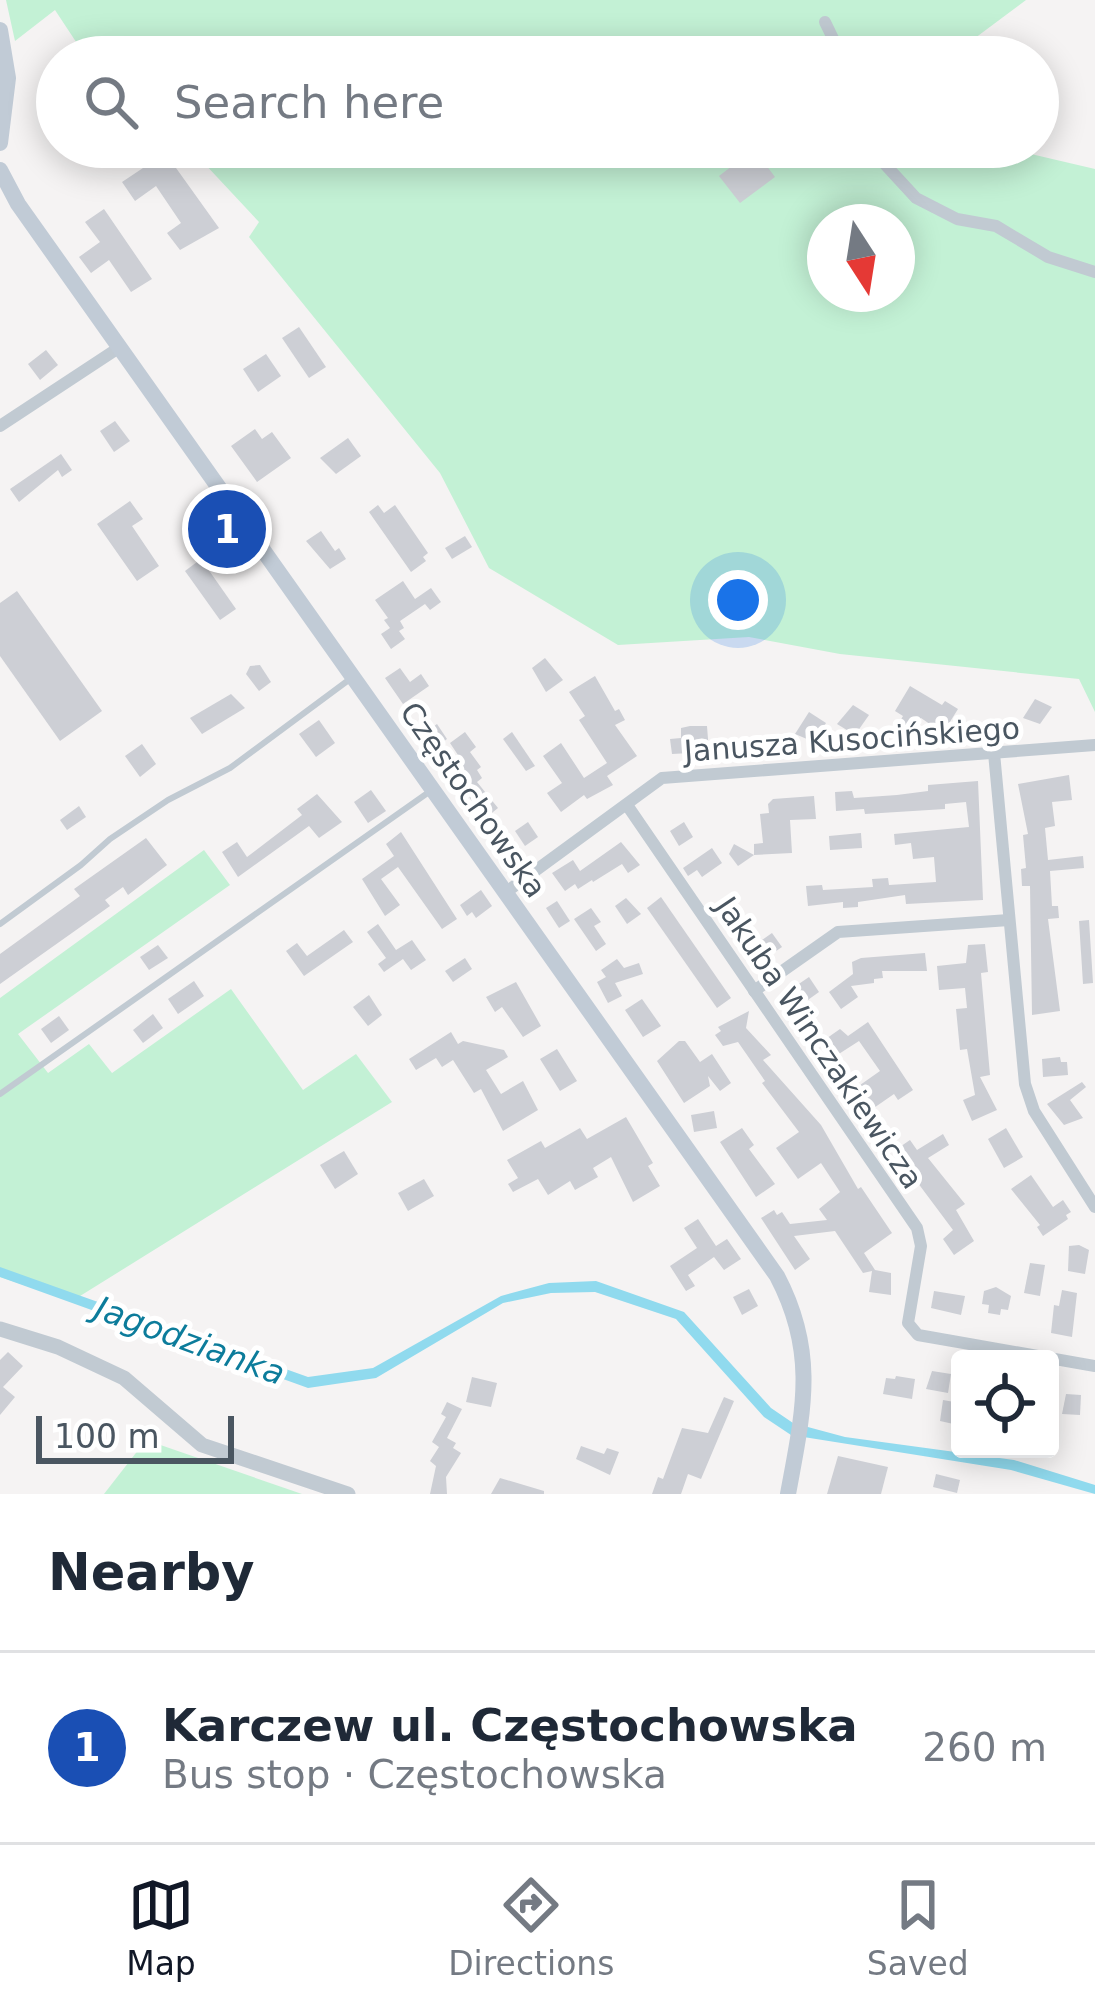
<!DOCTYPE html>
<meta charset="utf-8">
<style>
:root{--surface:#fff;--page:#f6f6f7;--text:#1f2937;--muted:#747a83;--line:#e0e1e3;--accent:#111827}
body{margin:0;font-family:"DejaVu Sans",sans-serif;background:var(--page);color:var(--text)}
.controls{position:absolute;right:36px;bottom:36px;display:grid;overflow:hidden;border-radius:12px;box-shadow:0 6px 30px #0003}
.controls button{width:108px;height:108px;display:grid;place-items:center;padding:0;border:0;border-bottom:3px solid var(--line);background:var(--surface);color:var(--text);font:60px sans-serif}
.compass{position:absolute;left:807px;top:204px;width:108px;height:108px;border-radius:50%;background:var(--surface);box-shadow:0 6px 30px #0003;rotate:168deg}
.scale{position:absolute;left:36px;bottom:30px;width:198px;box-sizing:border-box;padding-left:12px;border:6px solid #4a5661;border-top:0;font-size:33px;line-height:42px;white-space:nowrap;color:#4a5661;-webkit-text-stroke:9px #fff;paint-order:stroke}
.you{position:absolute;left:738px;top:600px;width:42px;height:42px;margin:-30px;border:9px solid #fff;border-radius:50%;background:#1a73e8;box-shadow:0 0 0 18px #1a73e833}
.badge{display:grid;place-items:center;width:78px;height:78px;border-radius:50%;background:var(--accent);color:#fff;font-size:39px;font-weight:700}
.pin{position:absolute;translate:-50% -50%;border:6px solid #fff;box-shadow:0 3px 12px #0006}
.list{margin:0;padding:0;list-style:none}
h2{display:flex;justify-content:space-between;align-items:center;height:156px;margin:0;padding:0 48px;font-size:51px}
h2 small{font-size:39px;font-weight:400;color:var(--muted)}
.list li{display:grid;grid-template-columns:78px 1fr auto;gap:36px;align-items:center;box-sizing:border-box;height:192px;padding:0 48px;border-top:3px solid var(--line)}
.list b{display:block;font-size:45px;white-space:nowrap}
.list p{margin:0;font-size:39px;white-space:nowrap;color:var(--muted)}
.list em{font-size:39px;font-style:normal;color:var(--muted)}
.icon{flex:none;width:66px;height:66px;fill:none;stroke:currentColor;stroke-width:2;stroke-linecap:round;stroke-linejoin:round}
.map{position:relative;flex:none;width:1095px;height:1494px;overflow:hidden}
.search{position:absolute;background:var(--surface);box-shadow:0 6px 30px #0003;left:36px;right:36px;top:36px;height:132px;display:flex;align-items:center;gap:30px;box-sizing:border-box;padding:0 42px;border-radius:66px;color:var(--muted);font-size:45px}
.sheet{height:348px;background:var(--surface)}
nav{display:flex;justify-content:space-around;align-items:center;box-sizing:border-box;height:168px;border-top:3px solid var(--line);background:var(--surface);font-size:33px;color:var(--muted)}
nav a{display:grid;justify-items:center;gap:6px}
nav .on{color:var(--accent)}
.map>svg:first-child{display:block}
</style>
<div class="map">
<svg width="1095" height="1494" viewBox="0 0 1095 1494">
<rect width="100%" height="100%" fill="#f5f3f3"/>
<g fill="#c3f1d5" fill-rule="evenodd">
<polygon points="6,0 1026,0 963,47 962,57 86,57 55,10 15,41"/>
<path d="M 189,147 L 1001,147 L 1095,169 L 1095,712 L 1079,679 L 840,654 L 749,637 L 618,645 L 489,568 L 440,473 L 249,237 L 259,222 ZM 825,222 L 897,222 L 897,294 L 825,294 Z"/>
<polygon points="204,850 230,885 18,1034 48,1073 89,1044 112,1073 231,989 303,1090 356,1054 392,1102 72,1301 0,1277 0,998"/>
<polygon points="146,1440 302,1494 104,1494"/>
</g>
<polygon fill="#90daee" points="0,1267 308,1377 373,1368 501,1296 549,1283 596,1281 684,1312 771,1408 793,1423 845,1437 1014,1460 1095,1485 1095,1494 1011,1470 791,1435 764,1417 676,1319 595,1292 551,1293 503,1303 376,1378 308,1388 0,1277"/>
<g fill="#cdcfd5">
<polygon points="161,147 219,228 180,250 167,233 181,223 156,186 135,201 122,182 143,168 139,163"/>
<polygon points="754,149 775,177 740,203 719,176"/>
<polygon points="104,209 152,279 131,292 109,260 91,273 79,257 100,242 85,222"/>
<polygon points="299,327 326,367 309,378 282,338"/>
<polygon points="46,350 58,365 40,380 28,364"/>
<polygon points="266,354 281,376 258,392 243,369"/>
<polygon points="115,421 130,441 114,452 100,431"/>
<polygon points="255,429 262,439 272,432 291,458 257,482 231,446"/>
<polygon points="348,438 361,456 336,474 320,458"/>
<polygon points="61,454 72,470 62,477 58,470 19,502 10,489"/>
<polygon points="130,501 143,519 132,526 159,566 137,581 97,524"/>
<polygon points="378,505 384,513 395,505 428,553 423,557 426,561 411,572 369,512"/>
<polygon points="321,531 335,551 339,548 346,559 330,569 306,541"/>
<polygon points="465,536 472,547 452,559 445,548"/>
<polygon points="201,559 236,609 220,620 185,571"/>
<polygon points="403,581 415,599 431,588 441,602 430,610 425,604 400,621 404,628 399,631 405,639 391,649 381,634 390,628 384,620 388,618 375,600"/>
<polygon points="17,591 102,711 60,741 0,656 0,603"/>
<polygon points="545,658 563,680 546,692 532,668"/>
<polygon points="260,665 271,682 259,691 246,674 250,666"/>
<polygon points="400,668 410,682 421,674 429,686 403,704 385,678"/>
<polygon points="595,676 615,711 619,709 625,720 615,725 637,756 607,776 613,785 587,799 584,795 561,812 547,793 562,783 543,756 561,743 584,778 607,763 579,720 585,716 569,692"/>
<polygon points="910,686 942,705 945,701 958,709 943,733 921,718 913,731 899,723 903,716 895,711"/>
<polygon points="231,694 245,708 202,734 190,718"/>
<polygon points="1035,699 1052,707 1040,724 1023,718"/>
<polygon points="853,705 869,715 855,735 837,724"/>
<polygon points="809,712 826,723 814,742 795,734"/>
<polygon points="319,720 335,743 316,757 299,734"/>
<polygon points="437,724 447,739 433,749 423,734"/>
<polygon points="690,726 707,726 709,752 672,754 670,739 681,738 681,728"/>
<polygon points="465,732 476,747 470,752 481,767 477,770 482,778 477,782 498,808 483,820 454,771 464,764 450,743"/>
<polygon points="512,732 535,766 526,771 503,739"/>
<polygon points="142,744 156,764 140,777 125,756"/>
<polygon points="1069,775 1072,800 1052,802 1055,826 1045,828 1048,860 1083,856 1084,868 1050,871 1052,906 1058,906 1059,918 1048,919 1060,1011 1032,1015 1030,886 1022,886 1021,869 1026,868 1023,835 1028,834 1018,784"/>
<polygon points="978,781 983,900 906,904 905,895 858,902 858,907 843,908 843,902 808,906 806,886 822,885 823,890 873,887 872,879 888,878 889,885 936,882 934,857 913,859 911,843 895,845 894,834 969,827 966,802 945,804 945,809 865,814 864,809 836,811 835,792 852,791 854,798 897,795 928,791 928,785"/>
<polygon points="371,790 386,811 368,823 354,802"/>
<polygon points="317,794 342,822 319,838 309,826 238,877 222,852 237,842 247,857 302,815 297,809"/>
<polygon points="814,796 816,819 790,820 792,853 754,855 754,844 763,843 760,814 769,813 768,804 773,799"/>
<polygon points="79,806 86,817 67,830 60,820"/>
<polygon points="528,822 538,837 525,846 515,831"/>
<polygon points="684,822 693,837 679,846 670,831"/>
<polygon points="401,832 457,919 442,929 398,867 381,879 400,905 385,916 362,879 394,856 386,844"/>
<polygon points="861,833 862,848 830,850 829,836"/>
<polygon points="146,838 167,865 128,895 123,887 105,900 110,906 0,984 0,954 80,896 74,889"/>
<polygon points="621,842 640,865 628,873 622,864 593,882 592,880 578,889 575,884 565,891 552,873 573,860 580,871"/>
<polygon points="734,844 754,855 738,866 729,854"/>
<polygon points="712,848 722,863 702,877 697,870 688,876 683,868"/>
<polygon points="481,890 492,906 476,918 472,912 467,916 460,905"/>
<polygon points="661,897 731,998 717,1008 647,908"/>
<polygon points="626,898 641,914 627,924 615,906"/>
<polygon points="557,901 570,921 559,928 546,908"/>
<polygon points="591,908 601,922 594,926 606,944 596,951 574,919"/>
<polygon points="1089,920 1093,983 1083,984 1079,921"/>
<polygon points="378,924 396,950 412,940 426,960 411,970 403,959 384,972 378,964 386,958 367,932"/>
<polygon points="344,930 353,942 304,976 286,951 297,943 307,956"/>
<polygon points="772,933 782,947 766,958 756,944"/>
<polygon points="985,944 988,972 981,973 990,1075 980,1077 997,1110 972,1121 963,1100 975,1095 967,1049 960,1050 956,1009 967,1008 965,988 939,990 937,966 966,963 968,945"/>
<polygon points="158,945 168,958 149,970 140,957"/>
<polygon points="925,953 927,971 882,971 883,978 874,979 874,983 851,986 858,997 841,1009 829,992 853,974 852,962 861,958"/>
<polygon points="465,958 472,969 453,982 445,971"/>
<polygon points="617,959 624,968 639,963 643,974 615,983 622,996 608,1003 597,982 606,977 601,970"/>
<polygon points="809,977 819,992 798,1007 787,992"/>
<polygon points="194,981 204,996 178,1014 168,999"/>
<polygon points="516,982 541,1026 523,1037 502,1007 495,1012 486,997"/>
<polygon points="369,995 382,1015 368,1026 353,1007"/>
<polygon points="642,999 661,1026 643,1037 625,1010"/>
<polygon points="749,1011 746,1028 771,1055 763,1060 821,1125 858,1189 861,1187 892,1233 864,1253 875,1270 891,1273 891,1295 869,1292 872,1271 863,1273 835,1231 794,1236 810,1259 795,1270 761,1218 774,1210 777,1215 782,1212 790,1224 827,1220 819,1209 840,1192 821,1163 798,1179 776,1148 799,1132 762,1083 765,1081 738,1042 723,1046 715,1035 721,1031 718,1027"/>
<polygon points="153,1014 163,1028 143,1043 133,1030"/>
<polygon points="59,1016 69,1030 51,1043 41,1029"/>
<polygon points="868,1022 913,1090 898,1100 894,1094 868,1112 853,1090 880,1071 859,1041 831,1059 820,1043 840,1029 848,1036"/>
<polygon points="451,1032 458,1044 463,1041 504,1050 508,1057 486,1070 501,1094 523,1081 538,1110 503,1131 481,1089 474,1093 453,1060 442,1067 436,1058 416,1070 409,1059"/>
<polygon points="679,1041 685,1041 700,1062 712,1054 731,1083 720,1091 708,1076 710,1086 684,1103 657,1061"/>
<polygon points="557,1049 577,1081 560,1091 540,1059"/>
<polygon points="1060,1057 1061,1062 1067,1062 1068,1075 1043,1077 1042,1059"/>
<polygon points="1082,1082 1086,1087 1070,1100 1083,1118 1064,1125 1047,1104"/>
<polygon points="714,1111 717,1128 694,1132 691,1115"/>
<polygon points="626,1117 653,1163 648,1166 660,1186 633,1202 611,1157 593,1168 598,1177 575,1190 570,1181 548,1195 538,1179 513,1192 508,1184 518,1178 507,1160 541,1141 545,1148 580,1128 587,1139"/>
<polygon points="742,1128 754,1145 749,1149 775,1184 756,1197 720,1142"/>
<polygon points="1006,1128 1023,1157 1004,1168 988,1139"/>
<polygon points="943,1134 949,1145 928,1158 965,1204 956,1210 974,1241 954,1255 943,1239 953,1230 894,1151 910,1140 917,1150"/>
<polygon points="344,1151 358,1174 335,1189 320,1165"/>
<polygon points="1031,1175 1053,1207 1063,1200 1071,1212 1066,1215 1068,1219 1043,1236 1037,1227 1040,1225 1011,1189"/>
<polygon points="424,1179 434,1196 408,1211 398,1193"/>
<polygon points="698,1219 716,1246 727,1239 741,1259 724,1270 714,1257 688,1275 695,1286 686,1291 670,1266 697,1248 684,1228"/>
<polygon points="1079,1245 1089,1250 1085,1274 1068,1271 1069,1246"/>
<polygon points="1030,1263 1045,1265 1040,1296 1024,1293"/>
<polygon points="996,1287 1011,1296 1008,1310 1001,1309 1000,1315 988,1313 989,1305 982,1304 984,1291"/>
<polygon points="749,1289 758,1306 742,1315 733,1297"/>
<polygon points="1062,1290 1077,1293 1072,1337 1051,1333 1054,1305 1059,1306"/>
<polygon points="934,1291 965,1296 961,1315 931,1308"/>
<polygon points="8,1352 23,1366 3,1387 15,1397 0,1415 0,1360"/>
<polygon points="932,1371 951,1374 948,1393 926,1389"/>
<polygon points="896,1376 915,1379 912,1399 883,1394 886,1378 895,1379"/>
<polygon points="472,1377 497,1383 491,1407 466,1402"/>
<polygon points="1066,1394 1081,1395 1080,1415 1062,1414"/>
<polygon points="724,1397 734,1401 701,1479 688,1474 681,1494 652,1494 658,1477 663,1479 682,1428 708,1433"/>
<polygon points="943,1400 960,1403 958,1425 940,1421"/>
<polygon points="447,1402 462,1409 447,1438 456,1443 453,1448 461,1453 446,1477 447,1494 430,1494 436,1466 430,1461 439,1447 432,1442 446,1417 441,1414"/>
<polygon points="581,1446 604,1454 607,1448 619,1452 610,1475 576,1459"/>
<polygon points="838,1456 888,1467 881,1494 827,1494"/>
<polygon points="936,1474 960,1480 957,1493 933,1487"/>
<polygon points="500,1478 544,1491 544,1494 491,1494"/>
</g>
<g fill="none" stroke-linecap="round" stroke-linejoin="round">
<g stroke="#c1cad2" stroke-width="6">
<polyline points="0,924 81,865 110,839 168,800 230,768 350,679"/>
<polyline points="0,1094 429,792"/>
</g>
<g stroke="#c1cad2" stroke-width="12">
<polyline points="825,22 842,57"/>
<polyline points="869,147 916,198 957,219 996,226 1048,257 1095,272"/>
<polyline points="0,426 120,347"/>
<polyline points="994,753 1025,1084 1034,1111 1095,1207"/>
<polyline points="627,805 917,1228 921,1246 908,1323 918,1335 1095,1366"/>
<polyline points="505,893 662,778 1095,745"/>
<polyline points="754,991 838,932 1009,920"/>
</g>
<polyline stroke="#c1cad2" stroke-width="15" points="0,1329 58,1347 124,1378 202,1445 348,1494"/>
<g stroke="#c1cbd6" stroke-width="16">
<polyline points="0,30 8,78 0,143"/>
<path d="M 0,170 L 18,204 L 777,1276 C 818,1354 803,1412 788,1494"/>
</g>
</g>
<g text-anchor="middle" stroke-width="10" stroke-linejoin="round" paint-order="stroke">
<g font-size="30" fill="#4a5661" stroke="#fff">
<text transform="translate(852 740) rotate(-4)" y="10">Janusza Kusocińskiego</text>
<text transform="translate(473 800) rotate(55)" y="10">Częstochowska</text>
<text transform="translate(819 1043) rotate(56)" y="10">Jakuba Winczakiewicza</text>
</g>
<g font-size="33" font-style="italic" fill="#0c7c9b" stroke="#fff">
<text transform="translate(190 1340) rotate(20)" y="12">Jagodzianka</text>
</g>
</g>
</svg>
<div class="controls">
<button><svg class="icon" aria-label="locate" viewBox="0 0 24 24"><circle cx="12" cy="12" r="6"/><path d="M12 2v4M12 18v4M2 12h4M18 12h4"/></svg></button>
</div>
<svg class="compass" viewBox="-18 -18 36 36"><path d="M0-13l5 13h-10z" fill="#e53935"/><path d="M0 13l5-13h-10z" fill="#747a83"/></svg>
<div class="scale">100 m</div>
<div class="you"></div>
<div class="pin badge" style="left:227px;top:529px;background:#1a4fb4">1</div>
<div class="search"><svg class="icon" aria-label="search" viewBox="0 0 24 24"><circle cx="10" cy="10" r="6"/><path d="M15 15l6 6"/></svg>Search here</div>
</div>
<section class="sheet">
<h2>Nearby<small></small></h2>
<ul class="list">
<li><span class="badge" style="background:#1a4fb4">1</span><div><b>Karczew ul. Częstochowska</b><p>Bus stop · Częstochowska</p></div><em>260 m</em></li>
</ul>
</section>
<nav>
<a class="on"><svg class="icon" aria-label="map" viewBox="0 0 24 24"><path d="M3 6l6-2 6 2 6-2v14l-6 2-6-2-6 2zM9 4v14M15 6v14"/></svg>Map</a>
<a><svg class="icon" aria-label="directions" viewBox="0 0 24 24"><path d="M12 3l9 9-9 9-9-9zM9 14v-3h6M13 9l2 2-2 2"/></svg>Directions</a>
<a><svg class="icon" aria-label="saved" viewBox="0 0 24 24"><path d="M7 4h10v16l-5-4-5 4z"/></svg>Saved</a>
</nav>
